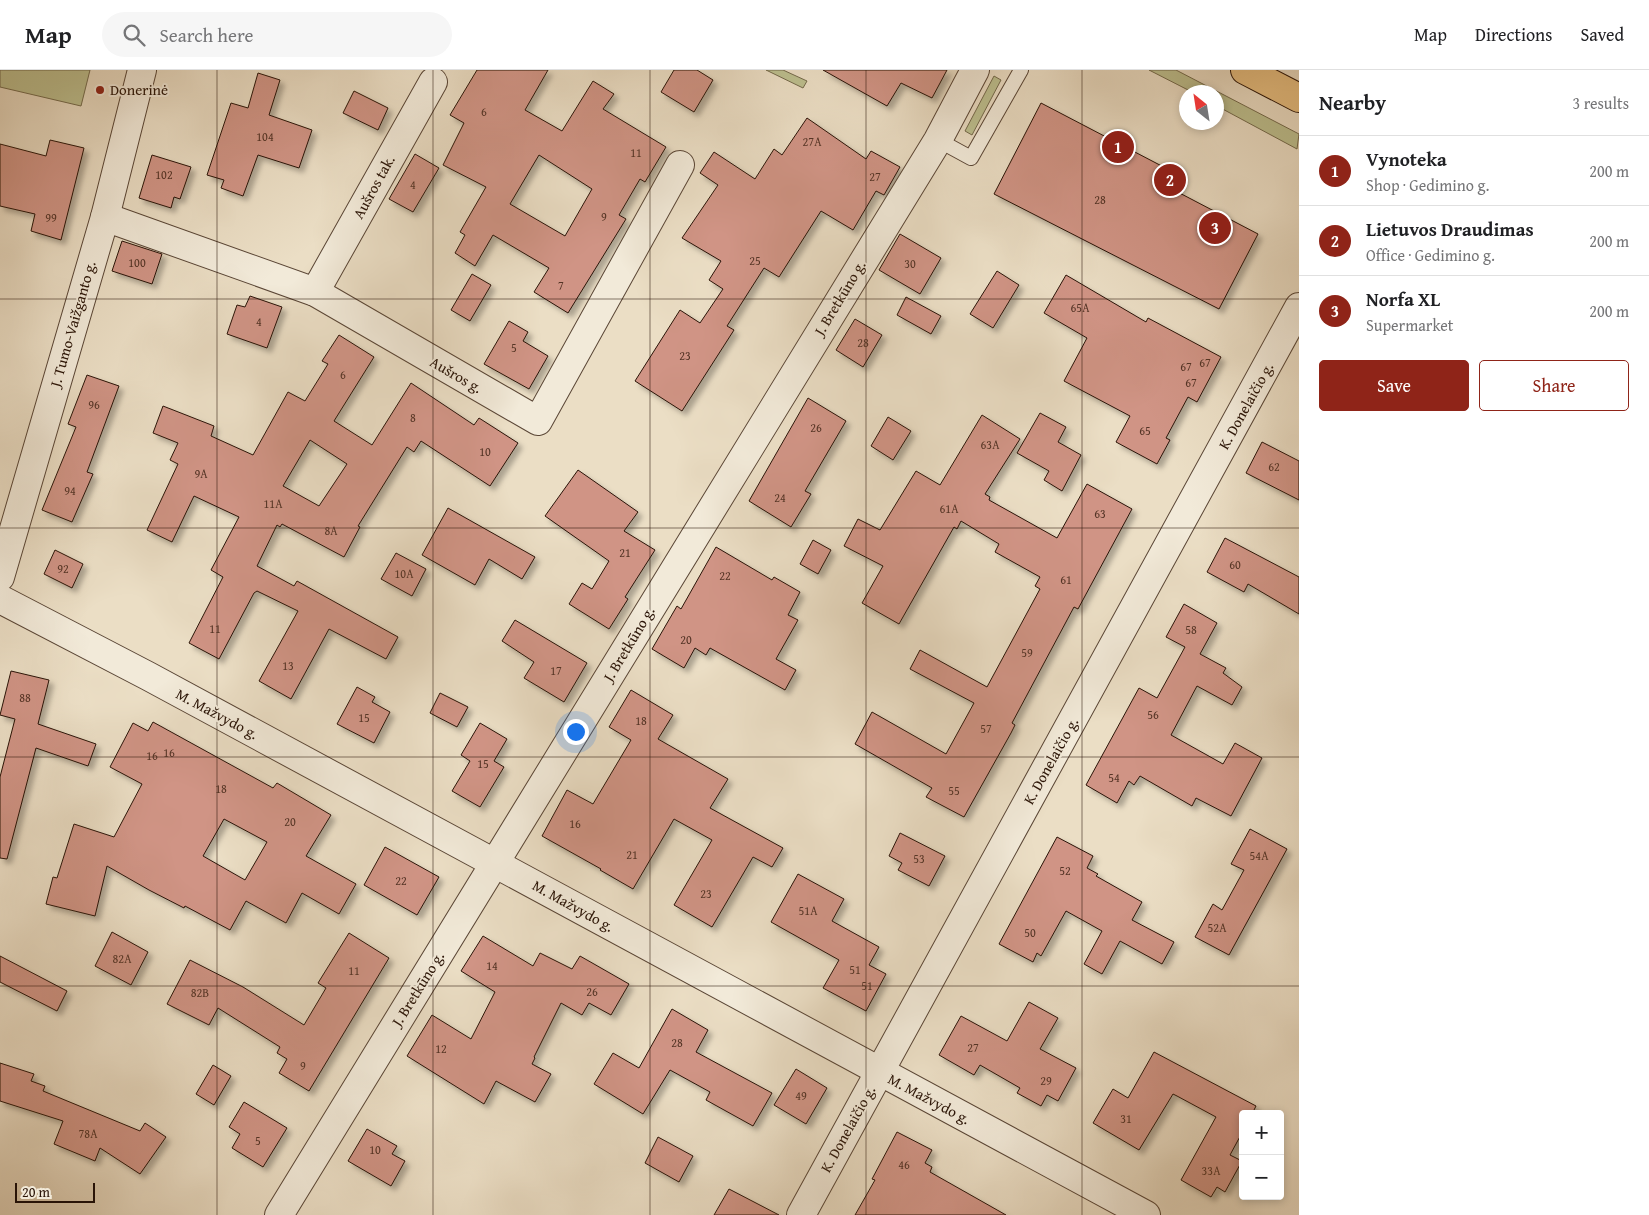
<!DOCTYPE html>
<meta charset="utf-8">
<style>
:root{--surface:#fff;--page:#f6f6f6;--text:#202124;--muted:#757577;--line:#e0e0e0;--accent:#8f2418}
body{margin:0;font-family:"Gentium Book Plus",serif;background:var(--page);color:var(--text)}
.controls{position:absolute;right:15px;bottom:15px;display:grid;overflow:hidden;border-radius:5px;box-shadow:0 2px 8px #0003}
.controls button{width:45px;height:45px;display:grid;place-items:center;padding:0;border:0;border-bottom:1px solid var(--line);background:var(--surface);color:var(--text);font:25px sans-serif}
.compass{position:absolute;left:1179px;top:15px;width:45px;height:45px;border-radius:50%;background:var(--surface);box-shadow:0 2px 8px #0003;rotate:330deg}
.scale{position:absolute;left:15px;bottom:12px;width:80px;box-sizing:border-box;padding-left:5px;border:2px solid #2a1407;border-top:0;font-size:14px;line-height:18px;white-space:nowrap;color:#2a1407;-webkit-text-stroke:4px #f2ead9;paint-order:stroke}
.you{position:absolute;left:575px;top:661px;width:18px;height:18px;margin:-12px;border:4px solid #fff;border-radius:50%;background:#1a73e8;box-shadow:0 0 0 8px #1a73e833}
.badge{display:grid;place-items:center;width:32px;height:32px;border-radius:50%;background:var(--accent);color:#fff;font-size:16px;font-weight:700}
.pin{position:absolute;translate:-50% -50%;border:2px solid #fff;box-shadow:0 1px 5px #0006}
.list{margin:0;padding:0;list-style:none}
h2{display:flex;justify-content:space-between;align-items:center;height:65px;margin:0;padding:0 20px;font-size:21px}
h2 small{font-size:16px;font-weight:400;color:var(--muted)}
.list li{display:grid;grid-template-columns:32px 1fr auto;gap:15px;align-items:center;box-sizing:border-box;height:70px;padding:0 20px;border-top:1px solid var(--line)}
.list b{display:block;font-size:19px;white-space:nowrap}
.list p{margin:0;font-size:16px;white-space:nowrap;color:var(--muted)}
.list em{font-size:16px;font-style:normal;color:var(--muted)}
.actions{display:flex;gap:10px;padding:15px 20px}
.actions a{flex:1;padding:11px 0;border:1px solid var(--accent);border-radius:5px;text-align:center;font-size:18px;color:var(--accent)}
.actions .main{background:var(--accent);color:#fff}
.icon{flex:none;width:28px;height:28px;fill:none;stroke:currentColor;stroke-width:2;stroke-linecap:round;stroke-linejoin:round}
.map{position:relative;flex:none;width:1299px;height:1145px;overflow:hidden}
header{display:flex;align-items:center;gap:30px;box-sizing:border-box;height:70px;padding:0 25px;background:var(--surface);border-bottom:1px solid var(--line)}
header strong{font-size:24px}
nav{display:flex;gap:28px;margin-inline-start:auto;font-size:18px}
.search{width:350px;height:45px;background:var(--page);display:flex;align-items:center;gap:12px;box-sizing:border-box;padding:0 18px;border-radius:28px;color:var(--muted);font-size:19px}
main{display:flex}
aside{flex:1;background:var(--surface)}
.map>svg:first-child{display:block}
</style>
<header>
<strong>Map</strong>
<div class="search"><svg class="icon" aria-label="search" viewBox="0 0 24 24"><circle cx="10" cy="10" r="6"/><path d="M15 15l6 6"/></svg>Search here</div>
<nav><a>Map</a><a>Directions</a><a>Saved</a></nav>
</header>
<main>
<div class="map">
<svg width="1299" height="1145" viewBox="0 0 1299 1145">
<defs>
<filter id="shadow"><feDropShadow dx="4.5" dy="4.5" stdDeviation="2.5" flood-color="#0004"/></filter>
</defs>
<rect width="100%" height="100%" fill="#ebdec5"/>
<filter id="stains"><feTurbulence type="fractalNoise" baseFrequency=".004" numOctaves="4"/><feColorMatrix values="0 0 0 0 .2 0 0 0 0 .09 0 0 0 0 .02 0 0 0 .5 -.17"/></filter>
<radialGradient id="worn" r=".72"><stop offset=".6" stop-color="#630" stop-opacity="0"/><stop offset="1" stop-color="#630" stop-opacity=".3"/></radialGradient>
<g fill="#bdc090" stroke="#746a4c">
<polygon points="0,0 90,0 81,36 0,17"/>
<polygon points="766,0 783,0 807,11 803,18"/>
<polygon points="1149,0 1176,0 1299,64 1297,79 1217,36 1216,22 1192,22"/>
<polygon points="994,6 1001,10 972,65 965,61"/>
</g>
<g fill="#d09485" stroke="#2a1407" fill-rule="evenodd" filter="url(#shadow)">
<path d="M 477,0 L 548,0 L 525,40 L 562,61 L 593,11 L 614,24 L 603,39 L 666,77 L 645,112 L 640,109 L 619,145 L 626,149 L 568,243 L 534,222 L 549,198 L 493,165 L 475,196 L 455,183 L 465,165 L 460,162 L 486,117 L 443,95 L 464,53 L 450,45 ZM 539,85 L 592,119 L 565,166 L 510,134 Z"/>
<polygon points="674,0 697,0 713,10 694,42 661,22"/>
<polygon points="823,0 947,0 932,28 901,13 887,36"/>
<polygon points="258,3 280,10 269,45 312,60 299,98 258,85 243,126 221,118 224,110 207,105 231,33 248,38"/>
<polygon points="354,21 388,38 378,60 343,43"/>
<polygon points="1041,33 1177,104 1170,118 1258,164 1219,239 994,124"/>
<polygon points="807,48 866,89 871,81 900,97 884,125 876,121 853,160 821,141 779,207 764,198 727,256 734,260 682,341 635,311 680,240 700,253 723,219 709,210 721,191 682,168 718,115 700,103 714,82 755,109 774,79 782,85"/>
<polygon points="50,70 84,78 61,170 31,161 35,144 0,136 0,74 46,86"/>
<polygon points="415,84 439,98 413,142 389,129"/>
<polygon points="152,85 191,97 180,129 174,127 171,138 139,128"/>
<polygon points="900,164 941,188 920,224 879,200"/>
<polygon points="122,171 162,184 152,214 112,201"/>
<polygon points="997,201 1019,215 993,258 970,244"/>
<polygon points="472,204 491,215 470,251 451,240"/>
<polygon points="1066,205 1146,252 1148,248 1221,287 1197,332 1188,327 1166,368 1170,370 1157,394 1116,372 1130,346 1064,311 1087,268 1044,243"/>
<polygon points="250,226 282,237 267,278 227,264 237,235 245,237"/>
<polygon points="906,227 941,246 931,264 897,245"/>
<polygon points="855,249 882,265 863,297 836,280"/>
<polygon points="509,251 528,262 523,271 548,286 529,319 484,294"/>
<path d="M 339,265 L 374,287 L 334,351 L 372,375 L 411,313 L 474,355 L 479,348 L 518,373 L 490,416 L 421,371 L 414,382 L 407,377 L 358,456 L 360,457 L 344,487 L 282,454 L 280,457 L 277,455 L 257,496 L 294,516 L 297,511 L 398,567 L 386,589 L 329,559 L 291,629 L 259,611 L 298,541 L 257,521 L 254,523 L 219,589 L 189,573 L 223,507 L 211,500 L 239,447 L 194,426 L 172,472 L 147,460 L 178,394 L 170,390 L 178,373 L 153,363 L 163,336 L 214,356 L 211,366 L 253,385 L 288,322 L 305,331 L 328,294 L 322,291 ZM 310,370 L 347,394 L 319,436 L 283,416 Z"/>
<polygon points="87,305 119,316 87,402 93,404 72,452 42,440 76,357 68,354"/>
<polygon points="808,328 846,351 805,421 811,424 791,457 749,431"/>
<polygon points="1040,343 1066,357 1058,372 1081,385 1062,421 1044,410 1049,401 1017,383"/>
<polygon points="982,345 1020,369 985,424 990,427 989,430 1057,468 1087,414 1132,439 1078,539 1074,537 1012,653 1015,655 1011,663 964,747 926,727 932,718 855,674 872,642 946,684 974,633 910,599 920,580 987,617 1040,519 1035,516 1040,507 995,482 999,474 961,451 957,459 954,457 899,554 862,533 883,496 844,476 858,449 880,460 916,401 940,415"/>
<polygon points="888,347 911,361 893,390 871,376"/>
<polygon points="1262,372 1299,391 1299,430 1246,403"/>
<polygon points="578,400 638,442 624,461 655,480 625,527 628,529 609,559 569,534 582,513 592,519 609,491 545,446"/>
<polygon points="448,438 535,487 522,509 489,489 475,515 422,485"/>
<polygon points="1225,468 1299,507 1299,544 1248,514 1244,522 1207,502"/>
<polygon points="813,470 831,480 818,504 800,494"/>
<polygon points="716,477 772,510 774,507 800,522 788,545 798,550 776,589 796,600 785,620 710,578 706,585 695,578 684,598 652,579 677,536 681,539"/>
<polygon points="55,480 83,494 72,518 44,504"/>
<polygon points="396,483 426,499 412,526 381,509"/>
<polygon points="1184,534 1217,553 1200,584 1226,598 1223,603 1242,617 1232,635 1197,616 1171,665 1223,694 1235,673 1262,688 1231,746 1196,728 1192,736 1140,706 1134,715 1129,711 1117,733 1086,715 1139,618 1157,628 1185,577 1166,567"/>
<polygon points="515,550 587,593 564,632 524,608 534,592 502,571"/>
<polygon points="11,601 49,610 38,654 96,674 88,696 36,678 7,789 0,788 0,707 15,649 0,645"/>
<polygon points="357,617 375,627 372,632 390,642 374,673 337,654"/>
<polygon points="631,620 673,645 658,669 728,709 710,738 783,778 772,797 753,787 712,857 674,835 712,770 674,749 633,819 600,800 601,799 542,766 567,720 593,734 631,670 609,657"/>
<polygon points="440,623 468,637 457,657 430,643"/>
<path d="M 153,652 L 273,718 L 277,713 L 331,745 L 306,786 L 356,814 L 339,844 L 302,823 L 286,853 L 246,831 L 230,860 L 185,836 L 184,838 L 149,820 L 107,796 L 95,846 L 46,834 L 53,807 L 57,808 L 74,754 L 114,767 L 142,714 L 110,697 L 133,653 L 148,661 ZM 224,749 L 267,772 L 245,810 L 203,786 Z"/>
<polygon points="480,653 507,669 494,691 504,697 480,737 452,721 470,691 461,685"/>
<polygon points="1250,759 1287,779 1229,885 1195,867 1213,834 1222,840 1244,800 1231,794"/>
<polygon points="900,763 945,786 929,816 898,800 902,793 889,786"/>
<polygon points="1057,767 1093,786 1087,798 1098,804 1096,806 1142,832 1132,850 1174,872 1162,894 1120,871 1102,904 1084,894 1102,861 1066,841 1041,886 1037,883 1033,892 999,874"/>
<polygon points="385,777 439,807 417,845 364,815"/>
<polygon points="798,804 844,829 832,851 879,877 869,895 886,904 866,941 823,918 839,890 771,852"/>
<polygon points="112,862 148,882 131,915 95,896"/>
<polygon points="349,863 389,888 309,1021 279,1003 287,989 277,983 280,977 218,938 209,955 167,934 190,890 243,917 304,955 326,918 318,913"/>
<polygon points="483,866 533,896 540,883 572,899 580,886 629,914 611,945 589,933 582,945 561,933 534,987 535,988 532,994 551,1004 535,1032 496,1011 484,1034 407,986 432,945 471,969 495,922 461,901"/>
<polygon points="0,886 67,921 57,941 0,912"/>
<polygon points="1029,932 1058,948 1040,979 1076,998 1058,1031 1047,1025 1041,1036 1017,1023 1020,1018 980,995 974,1005 939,985 961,946 1007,971"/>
<polygon points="672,939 708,960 696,982 772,1023 753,1056 706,1030 710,1022 670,1000 643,1044 594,1014 613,983 639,998"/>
<polygon points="1154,982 1256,1036 1252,1044 1243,1044 1243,1061 1230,1085 1242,1091 1225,1122 1217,1117 1211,1127 1181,1110 1216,1047 1177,1026 1173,1024 1139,1080 1093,1053 1113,1019 1128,1028"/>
<polygon points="0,993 34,1004 31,1011 45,1016 43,1021 140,1061 145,1053 166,1067 140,1104 100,1078 95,1091 54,1074 63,1051 0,1031"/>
<polygon points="213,995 231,1006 214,1035 196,1024"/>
<polygon points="796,999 827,1018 806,1054 774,1035"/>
<polygon points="244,1032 287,1058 263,1097 232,1078 240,1064 229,1057"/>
<polygon points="367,1059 397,1076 392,1084 405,1091 391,1116 348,1091"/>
<polygon points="897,1062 932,1080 925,1093 932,1097 930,1102 1006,1145 855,1145 875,1110 872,1109"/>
<polygon points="658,1067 693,1086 679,1112 645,1093"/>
<polygon points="729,1119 779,1145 714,1145"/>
</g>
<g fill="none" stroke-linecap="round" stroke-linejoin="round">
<g stroke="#5a4636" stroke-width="16">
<polyline id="lane" points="938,70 971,88 1021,0"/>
</g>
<g stroke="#5a4636" stroke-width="30">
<g id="street">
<polyline points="105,147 315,222 538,351 680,95"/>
<polyline points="315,222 433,12"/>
<polyline points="0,507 105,147 142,0"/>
<polyline points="0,529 148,606 1146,1145"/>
<polyline points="279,1145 938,70 975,0"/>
<polyline points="801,1145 1299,237"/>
</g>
</g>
<g stroke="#2a1407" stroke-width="30">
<polyline id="primary" points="1245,0 1299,28"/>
</g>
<use href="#lane" stroke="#f2ead9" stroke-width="14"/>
<use href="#street" stroke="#f2ead9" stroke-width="28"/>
<use href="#primary" stroke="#e6bf82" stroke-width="28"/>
</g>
<path fill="none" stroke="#2a1407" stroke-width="1" stroke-opacity="0.55" d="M 217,0 L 217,1145M 433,0 L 433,1145M 650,0 L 650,1145M 866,0 L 866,1145M 1082,0 L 1082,1145M 0,229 L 1299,229M 0,458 L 1299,458M 0,687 L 1299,687M 0,916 L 1299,916"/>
<circle fill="#8f2418" stroke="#f2ead9" stroke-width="2" cx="100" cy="20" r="5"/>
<g text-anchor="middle" stroke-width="4" stroke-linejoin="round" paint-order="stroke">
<g font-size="12" fill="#543426">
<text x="484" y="46">6</text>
<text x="265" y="71">104</text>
<text x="812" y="76">27A</text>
<text x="636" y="87">11</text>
<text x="164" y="109">102</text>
<text x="875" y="111">27</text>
<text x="413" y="119">4</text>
<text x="1100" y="134">28</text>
<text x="604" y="151">9</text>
<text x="51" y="152">99</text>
<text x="755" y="195">25</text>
<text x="137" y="197">100</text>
<text x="910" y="198">30</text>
<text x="561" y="220">7</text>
<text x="1080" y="242">65A</text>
<text x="259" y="256">4</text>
<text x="863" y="277">28</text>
<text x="514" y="282">5</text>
<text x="685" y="290">23</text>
<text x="1205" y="297">67</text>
<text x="1186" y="301">67</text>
<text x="343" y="309">6</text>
<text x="1191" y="317">67</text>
<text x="94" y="339">96</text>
<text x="413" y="352">8</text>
<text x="816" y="362">26</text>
<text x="1145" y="365">65</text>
<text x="990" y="379">63A</text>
<text x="485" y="386">10</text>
<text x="1274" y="401">62</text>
<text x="201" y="408">9A</text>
<text x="70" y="425">94</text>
<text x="780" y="432">24</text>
<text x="273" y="438">11A</text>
<text x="949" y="443">61A</text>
<text x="1100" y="448">63</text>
<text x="331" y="465">8A</text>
<text x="625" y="487">21</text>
<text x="1235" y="499">60</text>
<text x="63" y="503">92</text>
<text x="404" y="508">10A</text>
<text x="725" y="510">22</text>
<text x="1066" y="514">61</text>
<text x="215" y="563">11</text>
<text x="1191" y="564">58</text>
<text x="686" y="574">20</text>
<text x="1027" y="587">59</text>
<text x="288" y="600">13</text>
<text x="556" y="605">17</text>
<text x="25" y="632">88</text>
<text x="1153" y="649">56</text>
<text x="364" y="652">15</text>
<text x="641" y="655">18</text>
<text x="986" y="663">57</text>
<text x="169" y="687">16</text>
<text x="152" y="690">16</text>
<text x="483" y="698">15</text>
<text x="1114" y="712">54</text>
<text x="221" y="723">18</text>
<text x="954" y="725">55</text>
<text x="290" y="756">20</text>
<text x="575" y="758">16</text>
<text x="632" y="789">21</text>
<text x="1259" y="790">54A</text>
<text x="919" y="793">53</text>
<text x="1065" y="805">52</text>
<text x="401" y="815">22</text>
<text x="706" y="828">23</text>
<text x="808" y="845">51A</text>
<text x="1217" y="862">52A</text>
<text x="1030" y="867">50</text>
<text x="122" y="893">82A</text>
<text x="492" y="900">14</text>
<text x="855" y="904">51</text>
<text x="354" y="905">11</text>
<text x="867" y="920">51</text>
<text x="592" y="926">26</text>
<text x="200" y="927">82B</text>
<text x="677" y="977">28</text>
<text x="973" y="982">27</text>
<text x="441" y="983">12</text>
<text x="303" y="1000">9</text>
<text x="1046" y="1015">29</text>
<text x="801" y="1030">49</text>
<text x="1126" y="1053">31</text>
<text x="88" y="1068">78A</text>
<text x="258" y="1075">5</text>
<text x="375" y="1084">10</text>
<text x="904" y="1099">46</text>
<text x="1211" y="1105">33A</text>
</g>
<g font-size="15" fill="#2a1407" stroke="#f2ead9" text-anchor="start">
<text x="110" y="25">Donerinė</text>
</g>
<g font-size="15" fill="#2a1407" stroke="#f2ead9">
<text transform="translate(374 117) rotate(-61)" y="5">Aušros tak.</text>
<text transform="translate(840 228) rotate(-59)" y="5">J. Bretkūno g.</text>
<text transform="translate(73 254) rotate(-74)" y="5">J. Tumo-Vaižganto g.</text>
<text transform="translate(456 305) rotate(30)" y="5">Aušros g.</text>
<text transform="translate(1246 336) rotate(-61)" y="5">K. Donelaičio g.</text>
<text transform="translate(629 574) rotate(-59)" y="5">J. Bretkūno g.</text>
<text transform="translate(217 644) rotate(28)" y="5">M. Mažvydo g.</text>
<text transform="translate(1051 691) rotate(-61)" y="5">K. Donelaičio g.</text>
<text transform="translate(573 836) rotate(29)" y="5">M. Mažvydo g.</text>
<text transform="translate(418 919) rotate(-58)" y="5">J. Bretkūno g.</text>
<text transform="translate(929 1029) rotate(28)" y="5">M. Mažvydo g.</text>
<text transform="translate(848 1059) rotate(-61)" y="5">K. Donelaičio g.</text>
</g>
</g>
<rect width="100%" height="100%" filter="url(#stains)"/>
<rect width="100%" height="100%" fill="url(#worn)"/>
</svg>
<div class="controls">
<button>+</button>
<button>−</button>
</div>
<svg class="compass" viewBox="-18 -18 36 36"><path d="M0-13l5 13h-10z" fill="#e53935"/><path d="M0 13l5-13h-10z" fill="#757577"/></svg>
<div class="scale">20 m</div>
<div class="you"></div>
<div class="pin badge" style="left:1118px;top:77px">1</div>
<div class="pin badge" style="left:1170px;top:110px">2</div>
<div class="pin badge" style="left:1215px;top:158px">3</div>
</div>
<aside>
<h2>Nearby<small>3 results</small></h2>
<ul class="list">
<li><span class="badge">1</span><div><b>Vynoteka</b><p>Shop · Gedimino g.</p></div><em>200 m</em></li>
<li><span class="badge">2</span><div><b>Lietuvos Draudimas</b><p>Office · Gedimino g.</p></div><em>200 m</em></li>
<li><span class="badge">3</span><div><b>Norfa XL</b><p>Supermarket</p></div><em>200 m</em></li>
</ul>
<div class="actions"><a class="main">Save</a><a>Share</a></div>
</aside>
</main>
